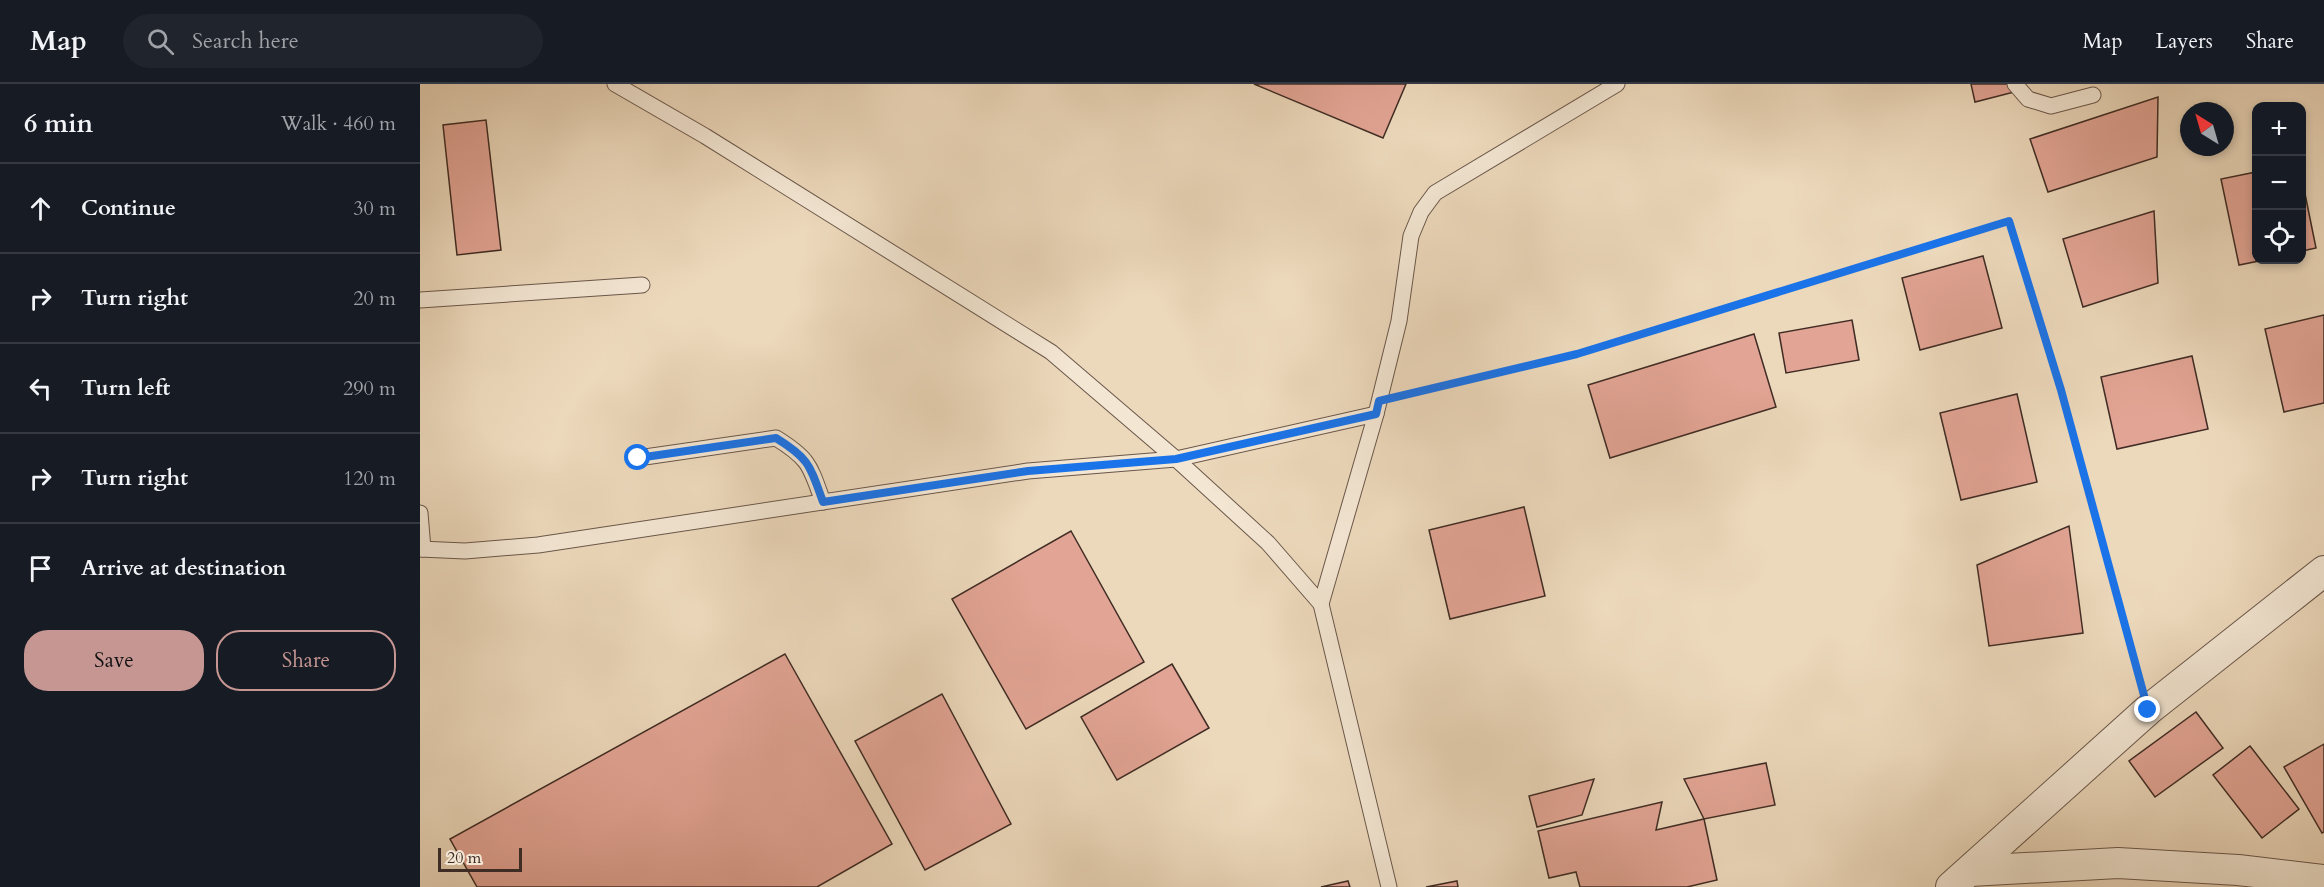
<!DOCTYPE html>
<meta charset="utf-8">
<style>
:root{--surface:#171b24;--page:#20242c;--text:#f1f3f6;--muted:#9ea1a6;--line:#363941;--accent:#c59692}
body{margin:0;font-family:Cardo,serif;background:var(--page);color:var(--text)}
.controls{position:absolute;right:18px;top:18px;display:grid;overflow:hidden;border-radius:12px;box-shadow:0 3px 9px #0003}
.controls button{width:54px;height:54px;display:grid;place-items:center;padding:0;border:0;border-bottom:2px solid var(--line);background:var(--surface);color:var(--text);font:30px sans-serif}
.compass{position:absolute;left:1760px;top:18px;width:54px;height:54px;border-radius:50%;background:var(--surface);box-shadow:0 3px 9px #0003;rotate:323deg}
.scale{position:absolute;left:18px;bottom:15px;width:84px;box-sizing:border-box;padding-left:6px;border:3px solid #3f2c24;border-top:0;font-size:16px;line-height:21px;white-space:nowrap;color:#3f2c24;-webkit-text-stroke:4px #f3e6d3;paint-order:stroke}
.stop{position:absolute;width:18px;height:18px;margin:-14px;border:4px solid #1a73e8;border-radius:50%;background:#fff}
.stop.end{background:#1a73e8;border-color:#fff;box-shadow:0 2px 6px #0008}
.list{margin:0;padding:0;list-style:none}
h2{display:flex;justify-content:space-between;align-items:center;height:78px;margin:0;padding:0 24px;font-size:26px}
h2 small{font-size:20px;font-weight:400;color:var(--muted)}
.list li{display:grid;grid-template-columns:39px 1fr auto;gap:18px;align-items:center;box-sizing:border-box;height:90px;padding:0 24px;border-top:2px solid var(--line)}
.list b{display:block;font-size:22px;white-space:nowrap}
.list em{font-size:20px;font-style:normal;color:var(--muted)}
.actions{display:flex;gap:12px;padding:18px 24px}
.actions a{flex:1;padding:14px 0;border:2px solid var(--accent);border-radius:24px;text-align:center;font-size:21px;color:var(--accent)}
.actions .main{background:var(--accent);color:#111}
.icon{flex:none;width:33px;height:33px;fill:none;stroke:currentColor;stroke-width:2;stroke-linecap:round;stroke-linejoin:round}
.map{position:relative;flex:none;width:1904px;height:803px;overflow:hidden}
header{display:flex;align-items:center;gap:36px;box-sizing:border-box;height:84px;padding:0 30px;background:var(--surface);border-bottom:2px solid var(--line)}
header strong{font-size:28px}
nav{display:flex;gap:33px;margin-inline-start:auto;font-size:21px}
.search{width:420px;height:54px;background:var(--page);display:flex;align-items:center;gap:15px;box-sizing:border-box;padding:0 21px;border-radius:33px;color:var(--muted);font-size:22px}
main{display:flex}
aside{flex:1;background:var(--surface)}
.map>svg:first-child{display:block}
</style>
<header>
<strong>Map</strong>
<div class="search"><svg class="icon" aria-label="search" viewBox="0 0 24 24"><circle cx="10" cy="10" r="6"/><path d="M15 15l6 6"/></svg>Search here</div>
<nav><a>Map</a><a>Layers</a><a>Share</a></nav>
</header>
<main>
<aside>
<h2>6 min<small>Walk · 460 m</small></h2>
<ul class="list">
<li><svg class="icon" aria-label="ahead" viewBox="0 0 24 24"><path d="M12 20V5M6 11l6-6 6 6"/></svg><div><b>Continue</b></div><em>30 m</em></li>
<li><svg class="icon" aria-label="right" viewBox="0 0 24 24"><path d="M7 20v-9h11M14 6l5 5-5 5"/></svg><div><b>Turn right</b></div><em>20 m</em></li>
<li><svg class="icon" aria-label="left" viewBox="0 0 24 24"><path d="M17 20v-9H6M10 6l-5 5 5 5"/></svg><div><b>Turn left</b></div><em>290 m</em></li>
<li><svg class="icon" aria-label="right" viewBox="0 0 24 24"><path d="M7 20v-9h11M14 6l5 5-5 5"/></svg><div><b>Turn right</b></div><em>120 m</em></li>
<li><svg class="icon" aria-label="arrive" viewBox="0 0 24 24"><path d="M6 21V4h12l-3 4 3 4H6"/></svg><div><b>Arrive at destination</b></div></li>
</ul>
<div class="actions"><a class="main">Save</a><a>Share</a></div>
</aside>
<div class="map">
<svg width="1904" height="803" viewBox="0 0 1904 803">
<rect width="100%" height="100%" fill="#ecd8bb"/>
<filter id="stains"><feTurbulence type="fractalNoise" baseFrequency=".00333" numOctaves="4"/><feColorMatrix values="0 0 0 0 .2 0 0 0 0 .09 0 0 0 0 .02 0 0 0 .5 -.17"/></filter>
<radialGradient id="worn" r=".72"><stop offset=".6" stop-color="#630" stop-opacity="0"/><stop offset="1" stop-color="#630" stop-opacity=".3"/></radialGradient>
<g fill="#e2a494" stroke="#3f2c24" stroke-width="1.5">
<polygon points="834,0 986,0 963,54"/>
<polygon points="1551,0 1601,0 1602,6 1555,18"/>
<polygon points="1738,13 1737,73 1628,108 1610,55"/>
<polygon points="66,36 81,166 37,171 23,41"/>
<polygon points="1836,88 1836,176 1844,176 1819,181 1801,95"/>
<polygon points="1882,95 1896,164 1882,167"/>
<polygon points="1734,127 1738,199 1663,223 1643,155"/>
<polygon points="1563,172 1582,244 1500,266 1482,194"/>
<polygon points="1904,231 1904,319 1864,328 1845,245"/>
<polygon points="1432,236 1439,276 1366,289 1359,249"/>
<polygon points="1334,250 1356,323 1190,374 1168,301"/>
<polygon points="1772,272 1788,345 1697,365 1681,293"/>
<polygon points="1597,310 1617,398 1541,416 1520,329"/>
<polygon points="1104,423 1125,512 1030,535 1009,446"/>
<polygon points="1649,442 1663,549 1569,562 1557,481"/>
<polygon points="651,447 724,578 606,645 532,515"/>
<polygon points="365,570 472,760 397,803 57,803 30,755"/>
<polygon points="752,580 789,644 697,696 661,633"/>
<polygon points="522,610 591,740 505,786 435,657"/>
<polygon points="1776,628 1803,664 1735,713 1709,677"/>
<polygon points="1904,660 1904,748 1902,749 1864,683"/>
<polygon points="1830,662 1879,725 1842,754 1793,691"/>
<polygon points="1346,679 1355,721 1284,735 1264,695"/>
<polygon points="1174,695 1162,731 1117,743 1109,712"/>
<polygon points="1242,718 1236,746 1284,735 1297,796 1267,803 1160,803 1156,788 1129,794 1118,747"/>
<polygon points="928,797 930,803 901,803"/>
<polygon points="1037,797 1038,803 1006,803"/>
</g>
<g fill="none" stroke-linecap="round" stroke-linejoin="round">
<g stroke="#6a574a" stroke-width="17">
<g id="service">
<polyline points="195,0 285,52 631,268 756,375 848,459 901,520 969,803"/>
<polyline points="1595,0 1608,15 1631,22 1673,11"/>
<polyline points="0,216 222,201"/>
<path d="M 218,374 L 356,354 C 390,375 390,382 403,418"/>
<polyline points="0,429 3,465"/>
<polyline points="0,465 45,467 118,461 608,387 756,375 956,330"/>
<polyline points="901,520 956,330 979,237 991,152 1001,128 1015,109 1197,0"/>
</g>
</g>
<g stroke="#6a574a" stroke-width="32">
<g id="minor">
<polyline points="1550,787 1698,779 1818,786 1904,796"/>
<polyline points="1531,803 1728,626 1904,487"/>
</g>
</g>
<polyline stroke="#3f2c24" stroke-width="4" stroke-dasharray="1.5 3" stroke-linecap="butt" points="983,311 1157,270 1589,137 1641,306 1720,596"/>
<use href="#service" stroke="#f3e6d3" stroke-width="15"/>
<use href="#minor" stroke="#f3e6d3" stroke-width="30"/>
</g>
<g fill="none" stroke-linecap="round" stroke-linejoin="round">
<path stroke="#1a73e8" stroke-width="8" d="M 218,374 L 356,354 C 390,375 390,382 403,418 L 608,387 L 756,375 L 956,330 L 959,317 L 1157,270 L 1589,137 L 1641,306 L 1728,626"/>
</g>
<rect width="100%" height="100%" filter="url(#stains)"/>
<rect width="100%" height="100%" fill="url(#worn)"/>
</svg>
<div class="controls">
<button>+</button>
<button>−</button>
<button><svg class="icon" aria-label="locate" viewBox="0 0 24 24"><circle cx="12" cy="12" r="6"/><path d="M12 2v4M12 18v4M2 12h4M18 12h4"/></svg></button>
</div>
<svg class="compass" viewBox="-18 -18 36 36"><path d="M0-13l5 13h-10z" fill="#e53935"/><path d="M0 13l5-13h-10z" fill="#9ea1a6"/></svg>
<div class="scale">20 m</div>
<div class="stop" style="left:218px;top:374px"></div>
<div class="stop end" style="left:1728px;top:626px"></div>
</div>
</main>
